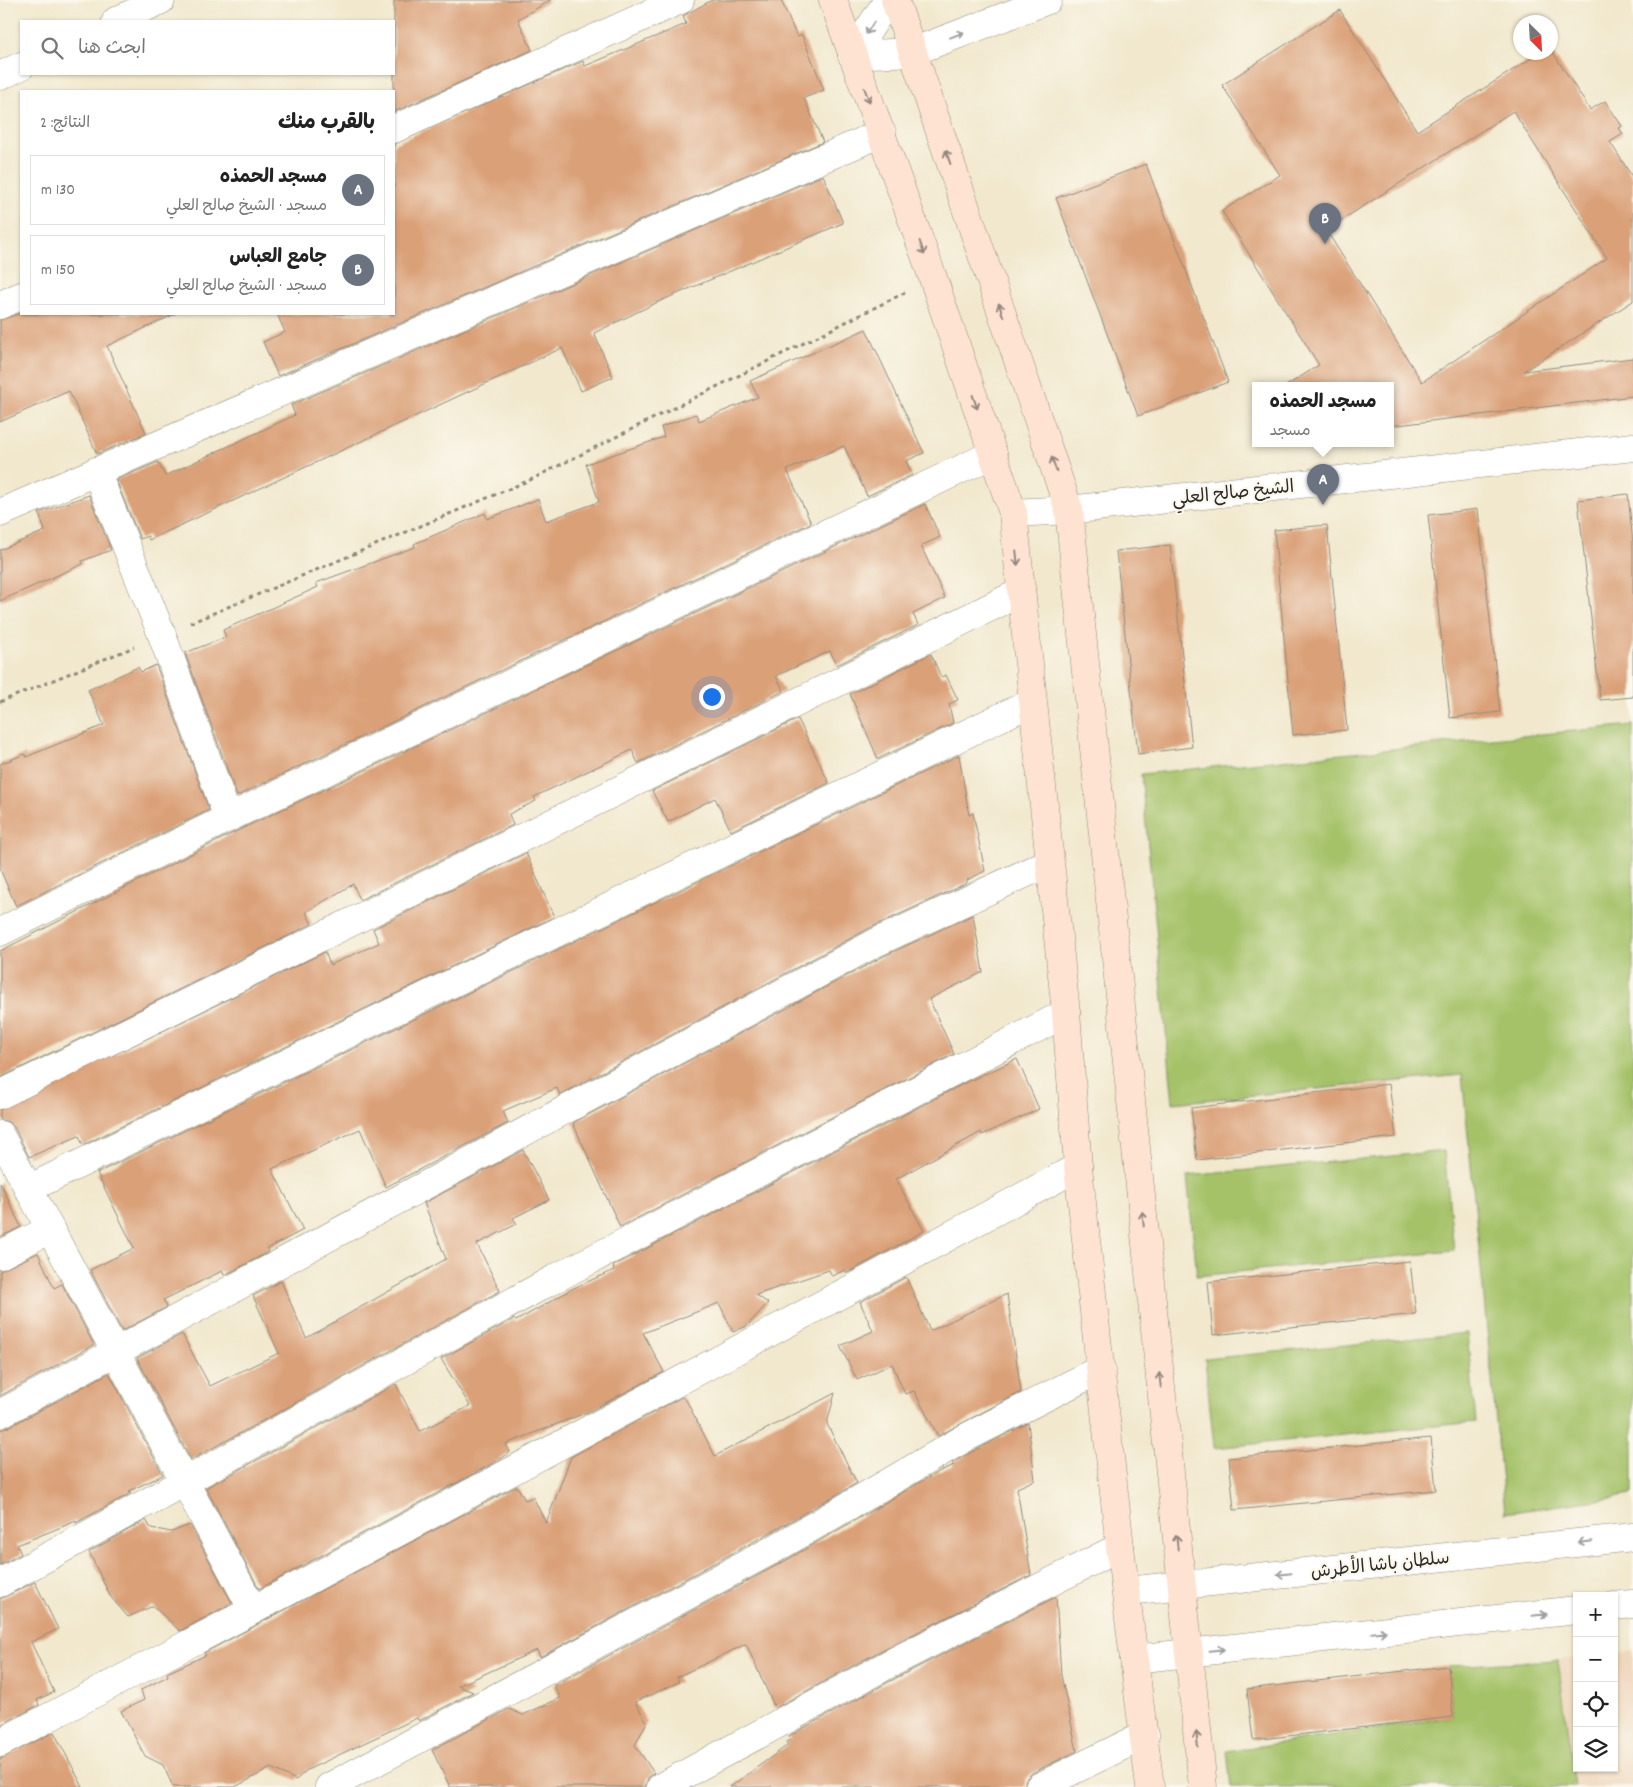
<!DOCTYPE html>
<html lang="ar">
<meta charset="utf-8">
<style>
:root{--surface:#fff;--page:#f2f2f2;--text:#222;--muted:#767676;--line:#e0e0e0;--accent:#0b8043}
body{margin:0;font-family:Dekko,"Playpen Sans Arabic",sans-serif;background:var(--page);color:var(--text);direction:rtl}
.controls{position:absolute;right:15px;bottom:15px;display:grid;overflow:hidden;border-radius:0px;box-shadow:0 1px 4px #0004}
.controls button{width:45px;height:45px;display:grid;place-items:center;padding:0;border:0;border-bottom:1px solid var(--line);background:var(--surface);color:var(--text);font:25px sans-serif}
.compass{position:absolute;left:1513px;top:15px;width:45px;height:45px;border-radius:50%;background:var(--surface);box-shadow:0 1px 4px #0004;rotate:156deg}
.you{position:absolute;left:711px;top:696px;width:18px;height:18px;margin:-12px;border:4px solid #fff;border-radius:50%;background:#1a73e8;box-shadow:0 0 0 8px #1a73e833}
.badge{display:grid;place-items:center;width:32px;height:32px;border-radius:50%;background:var(--accent);color:#fff;font-size:16px;font-weight:700}
.pin{position:absolute;translate:-50% -41px;filter:drop-shadow(0 1px 2px #0008)}
.pin::after{content:'';position:absolute;top:26px;width:18px;height:15px;background:inherit;clip-path:polygon(0 0,100% 0,50% 100%)}
.popup{position:absolute;left:1252px;top:382px;width:142px;height:65px;box-sizing:border-box;display:grid;place-content:center;border-radius:0px;background:var(--surface);filter:drop-shadow(0 1px 4px #0005);font-size:16px;white-space:nowrap;color:var(--muted)}
.popup b{font-size:19px;color:var(--text)}
.popup::after{content:'';position:absolute;left:50%;top:100%;margin-left:-10px;border:10px solid transparent;border-top-color:var(--surface)}
.list{margin:0;padding:0;list-style:none}
h2{display:flex;justify-content:space-between;align-items:center;height:65px;margin:0;padding:0 20px;font-size:21px}
h2 small{font-size:16px;font-weight:400;color:var(--muted)}
.list li{display:grid;grid-template-columns:32px 1fr auto;gap:15px;align-items:center;box-sizing:border-box;height:70px;margin:0 10px 10px;padding:0 10px;border:1px solid var(--line);border-radius:0px}
.list b{display:block;font-size:19px;white-space:nowrap}
.list p{margin:0;font-size:16px;white-space:nowrap;color:var(--muted)}
.list em{font-size:16px;font-style:normal;color:var(--muted)}
.icon{flex:none;width:28px;height:28px;fill:none;stroke:currentColor;stroke-width:2;stroke-linecap:round;stroke-linejoin:round}
.map{position:relative;flex:none;width:1633px;height:1787px;overflow:hidden;direction:ltr}
.search{position:absolute;background:var(--surface);box-shadow:0 1px 4px #0004;left:20px;top:20px;width:375px;height:55px;display:flex;align-items:center;gap:12px;box-sizing:border-box;padding:0 18px;border-radius:0px;color:var(--muted);font-size:19px}
.panel{position:absolute;background:var(--surface);box-shadow:0 1px 4px #0004;left:20px;top:90px;width:375px;height:225px;border-radius:0px;direction:rtl}
.map>svg:first-child{display:block}
</style>
<div class="map">
<svg width="1633" height="1787" viewBox="0 0 1633 1787">
<rect width="100%" height="100%" fill="#fbf7ec"/>
<filter id="ink" filterUnits="userSpaceOnUse"><feTurbulence type="fractalNoise" baseFrequency=".02" numOctaves="2"/><feDisplacementMap in="SourceGraphic" scale="10" xChannelSelector="R" yChannelSelector="G"/><feConvolveMatrix kernelMatrix="1 2 1 2 8 2 1 2 1" color-interpolation-filters="sRGB"/></filter>
<filter id="wash" filterUnits="userSpaceOnUse"><feTurbulence type="fractalNoise" baseFrequency=".0096" numOctaves="4" result="noise"/><feDisplacementMap in="SourceGraphic" scale="20" xChannelSelector="R" yChannelSelector="G"/><feGaussianBlur stdDeviation="1.12" result="paint"/><feColorMatrix in="noise" values="0 0 0 0 0 0 0 0 0 0 0 0 0 0 0 0 0 1.4 0 .05"/><feComposite in="paint" operator="in"/></filter>
<g filter="url(#wash)">
<rect width="100%" height="100%" fill="#f1e8cd"/>
<polygon fill="#eed7bb" points="1633,1651 1633,1787 1575,1787 1558,1660 1577,1658 1577,1768 1614,1768 1614,1654"/>
<g fill="#a5c269" stroke="#68764a">
<polygon points="1633,725 1633,1495 1505,1513 1462,1075 1173,1103 1141,774"/>
<polygon points="1444,1151 1454,1251 1197,1276 1187,1176"/>
<polygon points="1467,1333 1476,1422 1214,1448 1205,1359"/>
<polygon points="1558,1660 1575,1787 1231,1787 1227,1751 1453,1717 1448,1666"/>
</g>
<g id="blocks">
<g fill="#daa078" fill-rule="evenodd">
<polygon points="394,0 551,0 518,19 532,50 394,112"/>
<polygon points="712,0 781,0 797,37 802,35 824,90 804,98 823,142 278,376 263,342 285,332 277,314 394,314 394,144 583,61 585,66 686,24 683,16"/>
<path d="M 1340,10 L 1417,131 L 1541,52 L 1550,52 L 1550,48 L 1590,110 L 1605,101 L 1622,126 L 1619,128 L 1623,134 L 1610,142 L 1633,178 L 1633,301 L 1524,371 L 1633,358 L 1633,396 L 1390,426 L 1390,386 L 1286,386 L 1319,365 L 1222,211 L 1280,175 L 1222,85 ZM 1513,111 L 1607,258 L 1422,382 L 1326,230 Z"/>
<polygon points="1146,164 1228,382 1138,416 1056,198"/>
<polygon points="823,175 843,223 658,302 594,333 613,377 581,391 562,348 149,540 148,536 140,539 116,480 158,462 165,476 295,415 291,405"/>
<polygon points="19,314 175,314 107,346 146,433 97,454 69,391 0,422 0,320"/>
<polygon points="866,329 924,453 906,461 912,475 867,496 844,446 787,470 811,523 237,796 185,653 226,637 223,630 318,587 316,583 415,547 414,544 485,513 487,519 538,499 546,521 599,502 586,464 664,437 661,427 696,414 699,421 758,397 750,381"/>
<polygon points="1628,494 1633,543 1633,697 1600,700 1578,500"/>
<polygon points="89,495 111,550 82,561 83,564 0,601 0,550 45,531 39,513"/>
<polygon points="925,504 940,537 921,546 945,598 913,614 918,625 837,665 830,651 776,676 784,691 638,763 632,750 534,797 536,801 509,814 513,825 360,900 353,884 306,912 312,924 0,1078 0,951 235,832"/>
<polygon points="1478,509 1500,712 1450,718 1428,515"/>
<polygon points="1327,525 1347,730 1293,735 1274,530"/>
<polygon points="1170,545 1192,747 1138,754 1116,551"/>
<polygon points="931,654 941,677 946,675 958,700 949,704 953,723 878,759 850,694"/>
<polygon points="156,665 209,810 16,906 0,869 0,764 25,754 26,757 104,725 88,690 138,667 141,672"/>
<polygon points="798,719 829,783 731,831 715,798 668,822 652,791"/>
<polygon points="959,755 969,815 973,813 985,871 967,880 967,883 870,928 560,1095 557,1088 503,1111 508,1123 386,1187 360,1129 272,1169 303,1230 267,1249 268,1252 233,1271 224,1275 222,1271 163,1300 167,1307 122,1331 90,1270 134,1248 97,1173"/>
<polygon points="526,853 554,917 83,1145 79,1136 29,1157 14,1127 8,1122 0,1119 0,1110 325,952 330,965 379,943 373,929"/>
<polygon points="973,915 983,972 929,999 954,1054 620,1227 573,1123 884,956"/>
<polygon points="1017,1059 1039,1109 982,1135 981,1132 896,1179 924,1231 847,1273 845,1270 832,1276 829,1270 756,1295 768,1303 747,1326 733,1332 719,1303 643,1333 664,1372 588,1412 506,1444 510,1452 501,1459 259,1589 206,1488 396,1384 420,1431 470,1406 441,1359 514,1319 516,1321 567,1292 567,1291 614,1270 613,1266 967,1082"/>
<polygon points="1389,1084 1396,1137 1197,1160 1191,1108"/>
<polygon points="523,1150 549,1200 513,1218 517,1224 477,1244 500,1291 191,1460 137,1358 182,1334 210,1386 279,1353 253,1296 281,1281 306,1338 446,1259 424,1203"/>
<polygon points="0,1182 21,1227 0,1237"/>
<polygon points="38,1253 54,1288 62,1284 94,1345 0,1396 0,1271"/>
<polygon points="1410,1261 1416,1314 1213,1335 1208,1282"/>
<polygon points="906,1277 930,1331 1007,1294 1021,1392 938,1436 914,1391 905,1394 892,1364 857,1380 840,1346 873,1331 860,1302"/>
<polygon points="109,1373 163,1475 129,1491 131,1493 76,1523 76,1521 17,1545 21,1554 0,1565 0,1430 7,1428"/>
<polygon points="835,1393 827,1424 857,1483 768,1534 540,1657 537,1650 458,1686 473,1692 419,1721 417,1718 307,1770 296,1780 271,1768 235,1787 173,1787 163,1765 145,1756 121,1711 144,1700 141,1690 168,1676 167,1673 206,1655 204,1653 517,1486 525,1500 533,1497 546,1523 571,1457 682,1397 686,1400 715,1456"/>
<polygon points="1028,1423 1035,1480 1017,1488 1031,1575 882,1650 775,1708 746,1644 677,1677 679,1682 635,1702 647,1722 635,1745 654,1773 648,1778 645,1787 450,1787 432,1750 509,1709 523,1715 560,1698 554,1685 783,1562 938,1472 954,1465 952,1463 972,1452"/>
<polygon points="1431,1438 1436,1490 1234,1510 1229,1458"/>
<polygon points="146,1520 151,1528 171,1532 190,1525 232,1603 180,1631 153,1606 128,1617 110,1596 89,1552"/>
<polygon points="35,1582 58,1629 31,1642 54,1692 37,1700 39,1705 0,1725 0,1599"/>
<polygon points="1056,1597 1061,1675 1077,1751 1032,1773 1026,1779 1024,1787 730,1787 788,1745 786,1742 790,1740 789,1736 896,1678"/>
<polygon points="1448,1666 1453,1717 1253,1740 1247,1689"/>
<polygon points="54,1732 83,1787 0,1787 0,1759"/>
</g>
</g>
</g>
<g filter="url(#ink)">
<use href="#blocks" fill-opacity="0" stroke="#8e8a7c" stroke-width="1"/>
<g fill="none" stroke-linecap="round" stroke-linejoin="round">
<g stroke="#8e8a7c" stroke-width="29">
<g id="minor">
<polyline points="116,21 161,0"/>
<polyline points="0,76 21,66"/>
<polyline points="394,129 680,0"/>
<polyline points="0,305 21,296"/>
<polyline points="96,471 162,635 228,818"/>
<polyline points="0,513 882,133"/>
<polyline points="1013,513 1069,510 1633,447"/>
<polyline points="0,932 228,818 993,454"/>
<polyline points="0,1095 1021,592"/>
<polyline points="0,1135 253,1610"/>
<polyline points="28,1189 1032,702"/>
<polyline points="0,1255 50,1229"/>
<polyline points="0,1414 877,942 1048,863"/>
<polyline points="0,1583 556,1278 1066,1013"/>
<polyline points="1127,1591 1633,1537"/>
<polyline points="1614,1606 1633,1604"/>
<polyline points="1134,1659 1577,1610"/>
<polyline points="0,1743 253,1610 1078,1167"/>
<polyline points="329,1787 776,1548 965,1438 1101,1369"/>
<polyline points="661,1787 889,1664 1120,1547"/>
<polyline points="1039,1787 1145,1735"/>
</g>
</g>
<g stroke="#8e8a7c" stroke-width="29">
<g id="tertiary">
<polyline points="852,55 912,52 1048,0"/>
<polyline points="852,55 888,0"/>
</g>
</g>
<g stroke="#8e8a7c" stroke-width="29">
<g id="secondary">
<polyline points="833,0 933,278 1013,513 1066,1013 1078,1167 1120,1547 1150,1787"/>
<polyline points="895,0 1069,510 1203,1787"/>
</g>
</g>
<g stroke="#8e8a7c" stroke-width="3" stroke-dasharray="4 4" stroke-linecap="butt">
<polyline points="190,623 530,480 906,292"/>
<polyline points="0,702 134,647"/>
</g>
<use href="#minor" stroke="#fff" stroke-width="28"/>
<use href="#tertiary" stroke="#fff" stroke-width="28"/>
<use href="#secondary" stroke="#fee3d2" stroke-width="28"/>
</g>
<defs><path id="oneway-shaft" d="M-6 0H5M1.5-3L5.5 0L1.5 3" fill="none" stroke-width="1.6" stroke-linecap="round" stroke-linejoin="round" transform="scale(1.25)"/></defs>
<g stroke="#a0a0a0">
<use href="#oneway-shaft" transform="translate(870 28) rotate(123)"/>
<use href="#oneway-shaft" transform="translate(957 35) rotate(-21)"/>
<use href="#oneway-shaft" transform="translate(1585 1542) rotate(174)"/>
<use href="#oneway-shaft" transform="translate(1284 1574) rotate(174)"/>
<use href="#oneway-shaft" transform="translate(1540 1615) rotate(-6)"/>
<use href="#oneway-shaft" transform="translate(1379 1632) rotate(-6)"/>
<use href="#oneway-shaft" transform="translate(1217 1650) rotate(-6)"/>
</g>
<g stroke="#94877e">
<use href="#oneway-shaft" transform="translate(867 95) rotate(69)"/>
<use href="#oneway-shaft" transform="translate(948 157) rotate(-109)"/>
<use href="#oneway-shaft" transform="translate(922 248) rotate(71)"/>
<use href="#oneway-shaft" transform="translate(1001 310) rotate(-109)"/>
<use href="#oneway-shaft" transform="translate(975 402) rotate(71)"/>
<use href="#oneway-shaft" transform="translate(1054 464) rotate(-109)"/>
<use href="#oneway-shaft" transform="translate(1017 558) rotate(84)"/>
<use href="#oneway-shaft" transform="translate(1143 1219) rotate(-96)"/>
<use href="#oneway-shaft" transform="translate(1160 1380) rotate(-96)"/>
<use href="#oneway-shaft" transform="translate(1177 1542) rotate(-96)"/>
<use href="#oneway-shaft" transform="translate(1197 1739) rotate(-96)"/>
</g>
</g>
<g text-anchor="middle" stroke-width="4.5" stroke-linejoin="round" paint-order="stroke">
<g font-size="18" fill="#2b2b2b" stroke="#fbf7ec">
<text transform="translate(1233 492) rotate(-6)" y="6">الشيخ صالح العلي</text>
<text transform="translate(1380 1564) rotate(-6)" y="6">سلطان باشا الأطرش</text>
</g>
</g>
</svg>
<div class="controls">
<button>+</button>
<button>−</button>
<button><svg class="icon" aria-label="locate" viewBox="0 0 24 24"><circle cx="12" cy="12" r="6"/><path d="M12 2v4M12 18v4M2 12h4M18 12h4"/></svg></button>
<button><svg class="icon" aria-label="layers" viewBox="0 0 24 24"><path d="M12 4l9 5-9 5-9-5zM3 14l9 5 9-5"/></svg></button>
</div>
<svg class="compass" viewBox="-18 -18 36 36"><path d="M0-13l5 13h-10z" fill="#e53935"/><path d="M0 13l5-13h-10z" fill="#767676"/></svg>
<div class="you"></div>
<div class="pin badge" style="left:1323px;top:505px;background:#6b7280">A</div>
<div class="popup"><b>مسجد الحمذه</b>مسجد</div>
<div class="pin badge" style="left:1325px;top:244px;background:#6b7280">B</div>
<div class="search"><svg class="icon" aria-label="search" viewBox="0 0 24 24"><circle cx="10" cy="10" r="6"/><path d="M15 15l6 6"/></svg>ابحث هنا</div>
<section class="panel">
<h2>بالقرب منك<small>النتائج: 2</small></h2>
<ul class="list">
<li><span class="badge" style="background:#6b7280">A</span><div><b>مسجد الحمذه</b><p>مسجد · الشيخ صالح العلي</p></div><em>130 m</em></li>
<li><span class="badge" style="background:#6b7280">B</span><div><b>جامع العباس</b><p>مسجد · الشيخ صالح العلي</p></div><em>150 m</em></li>
</ul>
</section>
</div>
